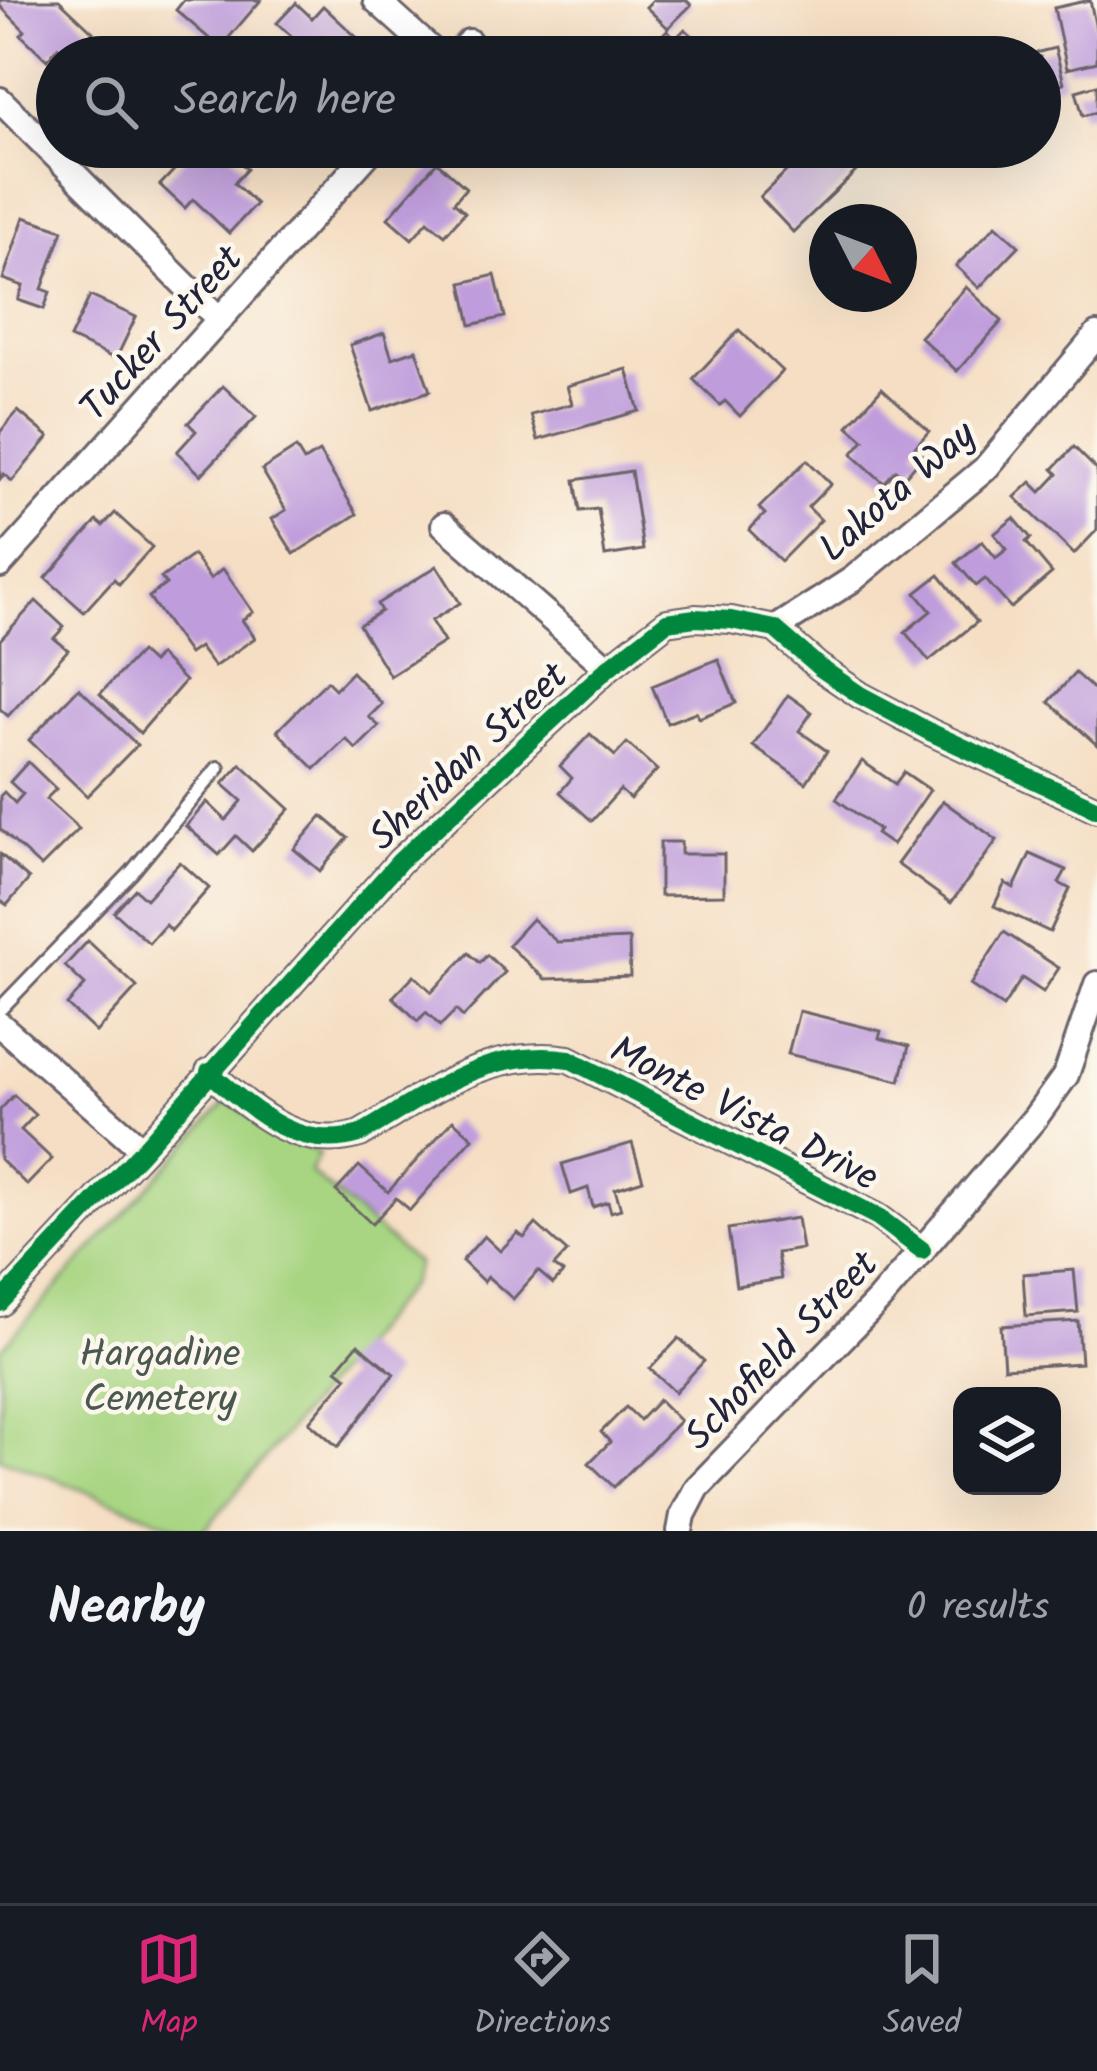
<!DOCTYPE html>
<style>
:root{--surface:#171b24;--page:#242831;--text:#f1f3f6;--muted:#9ea1a6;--line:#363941;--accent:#db2777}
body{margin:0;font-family:Kalam,sans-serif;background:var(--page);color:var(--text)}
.controls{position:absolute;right:36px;bottom:36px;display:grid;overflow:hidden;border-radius:24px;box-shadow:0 12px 48px #0002}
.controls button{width:108px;height:108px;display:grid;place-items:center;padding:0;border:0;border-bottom:3px solid var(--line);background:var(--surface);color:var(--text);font:60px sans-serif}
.compass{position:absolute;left:809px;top:204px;width:108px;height:108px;border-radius:50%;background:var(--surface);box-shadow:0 12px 48px #0002;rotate:132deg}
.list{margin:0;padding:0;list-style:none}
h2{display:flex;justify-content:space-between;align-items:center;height:156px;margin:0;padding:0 48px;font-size:51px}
h2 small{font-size:39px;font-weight:400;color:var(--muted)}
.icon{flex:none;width:66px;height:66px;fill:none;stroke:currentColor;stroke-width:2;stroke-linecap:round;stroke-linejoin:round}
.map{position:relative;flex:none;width:1097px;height:1531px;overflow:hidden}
.search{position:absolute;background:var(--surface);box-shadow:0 12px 48px #0002;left:36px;right:36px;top:36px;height:132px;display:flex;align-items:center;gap:30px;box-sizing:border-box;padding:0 42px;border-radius:66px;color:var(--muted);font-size:45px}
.sheet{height:372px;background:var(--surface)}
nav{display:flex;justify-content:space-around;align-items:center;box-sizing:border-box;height:168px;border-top:3px solid var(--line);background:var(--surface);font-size:33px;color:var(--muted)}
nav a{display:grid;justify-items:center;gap:6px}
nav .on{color:var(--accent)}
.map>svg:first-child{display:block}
</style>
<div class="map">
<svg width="1097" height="1531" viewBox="0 0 1097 1531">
<rect width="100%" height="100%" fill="#fbf7ec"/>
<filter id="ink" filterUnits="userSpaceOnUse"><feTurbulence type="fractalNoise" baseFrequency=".00833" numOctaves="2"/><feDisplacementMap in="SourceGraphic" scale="24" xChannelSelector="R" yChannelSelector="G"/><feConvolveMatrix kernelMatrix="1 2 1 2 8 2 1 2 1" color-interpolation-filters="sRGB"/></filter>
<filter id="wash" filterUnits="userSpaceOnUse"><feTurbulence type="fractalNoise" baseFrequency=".004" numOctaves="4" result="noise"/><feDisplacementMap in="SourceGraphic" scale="48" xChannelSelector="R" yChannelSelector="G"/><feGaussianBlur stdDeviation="2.7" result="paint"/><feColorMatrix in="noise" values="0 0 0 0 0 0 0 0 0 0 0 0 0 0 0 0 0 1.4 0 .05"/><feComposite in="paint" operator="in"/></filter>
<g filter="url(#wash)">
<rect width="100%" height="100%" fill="#f5dec3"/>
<polygon fill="#a8d582" stroke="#657c5e" stroke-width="3" points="227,1101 319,1154 310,1172 417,1264 411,1283 204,1531 189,1531 0,1458 0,1350"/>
<g id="blocks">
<g fill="#bf9ddc">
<polygon points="0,0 59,0 93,32 69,57 58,47 47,60 21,35 25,31 0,6"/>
<polygon points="184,0 261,0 220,48 176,10"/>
<polygon points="653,0 686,0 691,5 668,28 646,7"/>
<polygon points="1090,0 1097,34 1097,62 1067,69 1054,8"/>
<polygon points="296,3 312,18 323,6 366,46 356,57 285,57 298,42 277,23"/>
<polygon points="685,29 716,57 642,57 667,30 676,38"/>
<polygon points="1055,48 1064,83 1040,90 1040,57 1027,55"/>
<polygon points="1097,85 1097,112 1083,116 1076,91"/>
<polygon points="196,147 208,147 216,154 224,147 247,169 234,183 256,204 229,233 193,199 185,208 160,185"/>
<polygon points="811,147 863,147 872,156 793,232 760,197"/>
<polygon points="437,162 466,188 454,202 465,212 445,235 428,221 412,239 388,218"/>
<polygon points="24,217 63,230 42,289 50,292 44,309 18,300 23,286 3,279"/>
<polygon points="996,225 1019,246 979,288 956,266"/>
<polygon points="495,275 505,317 471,325 462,283"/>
<polygon points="966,287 1002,321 957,371 920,337"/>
<polygon points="90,296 136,317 116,359 70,338"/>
<polygon points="739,330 782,371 740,416 725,401 720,405 693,379"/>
<polygon points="384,333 392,358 416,350 430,391 372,411 350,345"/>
<polygon points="627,369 639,411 538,440 531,415 572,404 567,386"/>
<polygon points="223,386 256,417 201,475 177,452 196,431 188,423"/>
<polygon points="882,388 929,431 914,448 923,456 904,478 896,470 884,483 852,454 864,440 848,426"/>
<polygon points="18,411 49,437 12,481 4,474 0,479 0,432"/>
<polygon points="1074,447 1097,470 1097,530 1074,554 1015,497 1031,482 1041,492 1058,474 1053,469"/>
<polygon points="296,448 304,461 319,452 357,514 294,554 272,519 286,510 262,470"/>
<polygon points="807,460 831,484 808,507 821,520 781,561 749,530 765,514 759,508"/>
<polygon points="631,471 643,550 605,556 598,509 580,511 575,480"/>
<polygon points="115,513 152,547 119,584 114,579 84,612 46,578 97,521 103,526"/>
<polygon points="1014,518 1031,538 1026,542 1052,573 1011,608 985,579 976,586 956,563 982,541 996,558 1007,549 994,534"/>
<polygon points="193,555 210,579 223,569 253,612 242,620 255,638 214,667 199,647 189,654 149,597 166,584 161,578"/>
<polygon points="437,566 460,603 431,621 444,642 390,676 359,625 381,611 377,604"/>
<polygon points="939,575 977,622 929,661 905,632 931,611 916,593"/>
<polygon points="36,601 64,627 54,638 68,650 8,716 0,709 0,640"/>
<polygon points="140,652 152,663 159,655 185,681 140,733 100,694"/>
<polygon points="718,659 736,703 699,718 696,712 667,723 652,686"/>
<polygon points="352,672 382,704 369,717 379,726 356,749 346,739 315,769 277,731 327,681 335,689"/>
<polygon points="1075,673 1093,689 1097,685 1097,745 1049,702"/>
<polygon points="79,688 137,745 87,796 29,740"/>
<polygon points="788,695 812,712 799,731 827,751 806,783 753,746"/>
<polygon points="590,734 615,756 627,743 657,770 630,799 620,790 592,821 560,792 572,778 560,766"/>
<polygon points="862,761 895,784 904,772 930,790 892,845 876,834 879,830 836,799"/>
<polygon points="28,762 56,789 46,799 79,829 41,867 0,829 0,796 4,792 15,803 23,794 10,782"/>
<polygon points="241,764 290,809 252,851 236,836 219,855 186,826 207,802 226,820 242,801 223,784"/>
<polygon points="943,801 997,840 951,903 897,864"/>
<polygon points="322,816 348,838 320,871 294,849"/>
<polygon points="660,842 681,842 681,854 724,854 724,895 660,896"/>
<polygon points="0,854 29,879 7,905 0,900"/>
<polygon points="1030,854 1066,870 1059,883 1070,889 1050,932 994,906 1005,883 1014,888"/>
<polygon points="180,862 209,888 171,931 165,925 149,943 114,912 135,889 146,899"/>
<polygon points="532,919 557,942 629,939 630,976 545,979 508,945"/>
<polygon points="1004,932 1059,968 1043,992 1022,978 1003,1007 970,985"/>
<polygon points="88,941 137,987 96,1032 67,1005 85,985 65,966"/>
<polygon points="469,953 480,963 487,955 505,972 463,1017 456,1010 440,1026 426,1012 418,1021 393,997 414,975 432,992"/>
<polygon points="799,1011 881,1031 879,1038 909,1046 900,1081 788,1054"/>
<polygon points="14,1095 35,1115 21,1130 52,1159 27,1185 0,1159 0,1110"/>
<polygon points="453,1120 473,1138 410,1210 396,1198 372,1224 336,1191 359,1166 388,1192"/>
<polygon points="632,1143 643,1180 615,1189 621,1209 611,1212 608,1202 593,1207 588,1188 571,1194 562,1164"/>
<polygon points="797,1218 802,1249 777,1253 781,1279 736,1286 728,1229"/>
<polygon points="536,1224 567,1252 554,1266 563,1273 553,1284 538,1271 513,1299 488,1277 484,1282 462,1261 484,1236 500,1251 518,1233 524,1238"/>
<polygon points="1074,1270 1078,1312 1026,1316 1023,1274"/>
<polygon points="1078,1321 1081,1363 1004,1368 1001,1326"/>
<polygon points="679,1338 704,1361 675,1392 650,1369"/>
<polygon points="358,1344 394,1374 338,1447 309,1422 347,1377 337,1369"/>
<polygon points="659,1400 680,1421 614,1487 589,1463 610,1442 601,1432 626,1407 640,1420"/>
</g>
</g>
</g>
<g filter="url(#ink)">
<use href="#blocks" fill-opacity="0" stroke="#6c646b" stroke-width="3"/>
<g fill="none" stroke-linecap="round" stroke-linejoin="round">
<g stroke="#6c646b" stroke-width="18">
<polyline id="service" points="0,1009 132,872 218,768"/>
</g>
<g stroke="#6c646b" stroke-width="30">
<g id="minor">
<polyline points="376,0 439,57"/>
<polyline points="455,57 469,42"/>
<polyline points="0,100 220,320"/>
<polyline points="444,525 608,668"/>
<polyline points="0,565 374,147"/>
<polyline points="775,629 853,579 985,469 1097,335"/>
<polyline points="0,1025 143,1150"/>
<path d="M 209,1072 C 253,1110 298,1153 360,1134 C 427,1095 488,1046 569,1059 L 878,1217 L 922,1250"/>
<polyline points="0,1303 143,1150 400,861 608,668 667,622 695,618 731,620 775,629 819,667 860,695 930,732 1097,809"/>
<polyline points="680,1531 683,1515 697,1488 879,1300 1035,1118 1066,1075 1097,984"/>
</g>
</g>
<use href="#service" stroke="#fff" stroke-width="12"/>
<use href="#minor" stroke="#fff" stroke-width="24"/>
<g stroke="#fbf7ec" stroke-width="26">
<g id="cycleway">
<path d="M 209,1072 C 253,1110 298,1153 360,1134 C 427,1095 488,1046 569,1059 L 878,1217 L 922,1250"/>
<polyline points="0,1303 143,1150 400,861 608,668 667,622 695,618 731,620 775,629 819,667 860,695 930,732 1097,809"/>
</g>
</g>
<use href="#cycleway" stroke="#00873e" stroke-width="18"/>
</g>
</g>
<g text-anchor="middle" stroke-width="9" stroke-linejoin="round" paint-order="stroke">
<g font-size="39" fill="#22223b" stroke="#fbf7ec">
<text transform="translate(160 332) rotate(-48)" y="14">Tucker Street</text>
<text transform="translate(896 490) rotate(-41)" y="14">Lakota Way</text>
<text transform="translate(467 755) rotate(-43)" y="14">Sheridan Street</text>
<text transform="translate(745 1112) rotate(27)" y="14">Monte Vista Drive</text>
<text transform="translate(780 1349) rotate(-46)" y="14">Schofield Street</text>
</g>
<g font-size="39" fill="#4a5850" stroke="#fbf7ec">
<text x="160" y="1366">Hargadine<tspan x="160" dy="45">Cemetery</tspan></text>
</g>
</g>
</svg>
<div class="controls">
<button><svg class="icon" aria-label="layers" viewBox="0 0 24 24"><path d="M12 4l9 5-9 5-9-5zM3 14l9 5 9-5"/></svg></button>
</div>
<svg class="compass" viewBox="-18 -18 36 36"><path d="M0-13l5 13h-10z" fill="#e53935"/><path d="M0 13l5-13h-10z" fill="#9ea1a6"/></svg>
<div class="search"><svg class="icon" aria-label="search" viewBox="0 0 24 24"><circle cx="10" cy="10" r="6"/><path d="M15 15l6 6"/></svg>Search here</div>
</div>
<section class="sheet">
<h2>Nearby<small>0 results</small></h2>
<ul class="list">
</ul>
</section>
<nav>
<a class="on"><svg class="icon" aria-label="map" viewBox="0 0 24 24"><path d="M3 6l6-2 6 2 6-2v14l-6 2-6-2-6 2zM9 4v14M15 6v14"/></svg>Map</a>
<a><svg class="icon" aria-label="directions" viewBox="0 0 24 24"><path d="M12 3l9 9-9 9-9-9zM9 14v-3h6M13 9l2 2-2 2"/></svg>Directions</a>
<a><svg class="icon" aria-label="saved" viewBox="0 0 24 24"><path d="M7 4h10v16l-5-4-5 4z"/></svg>Saved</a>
</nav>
